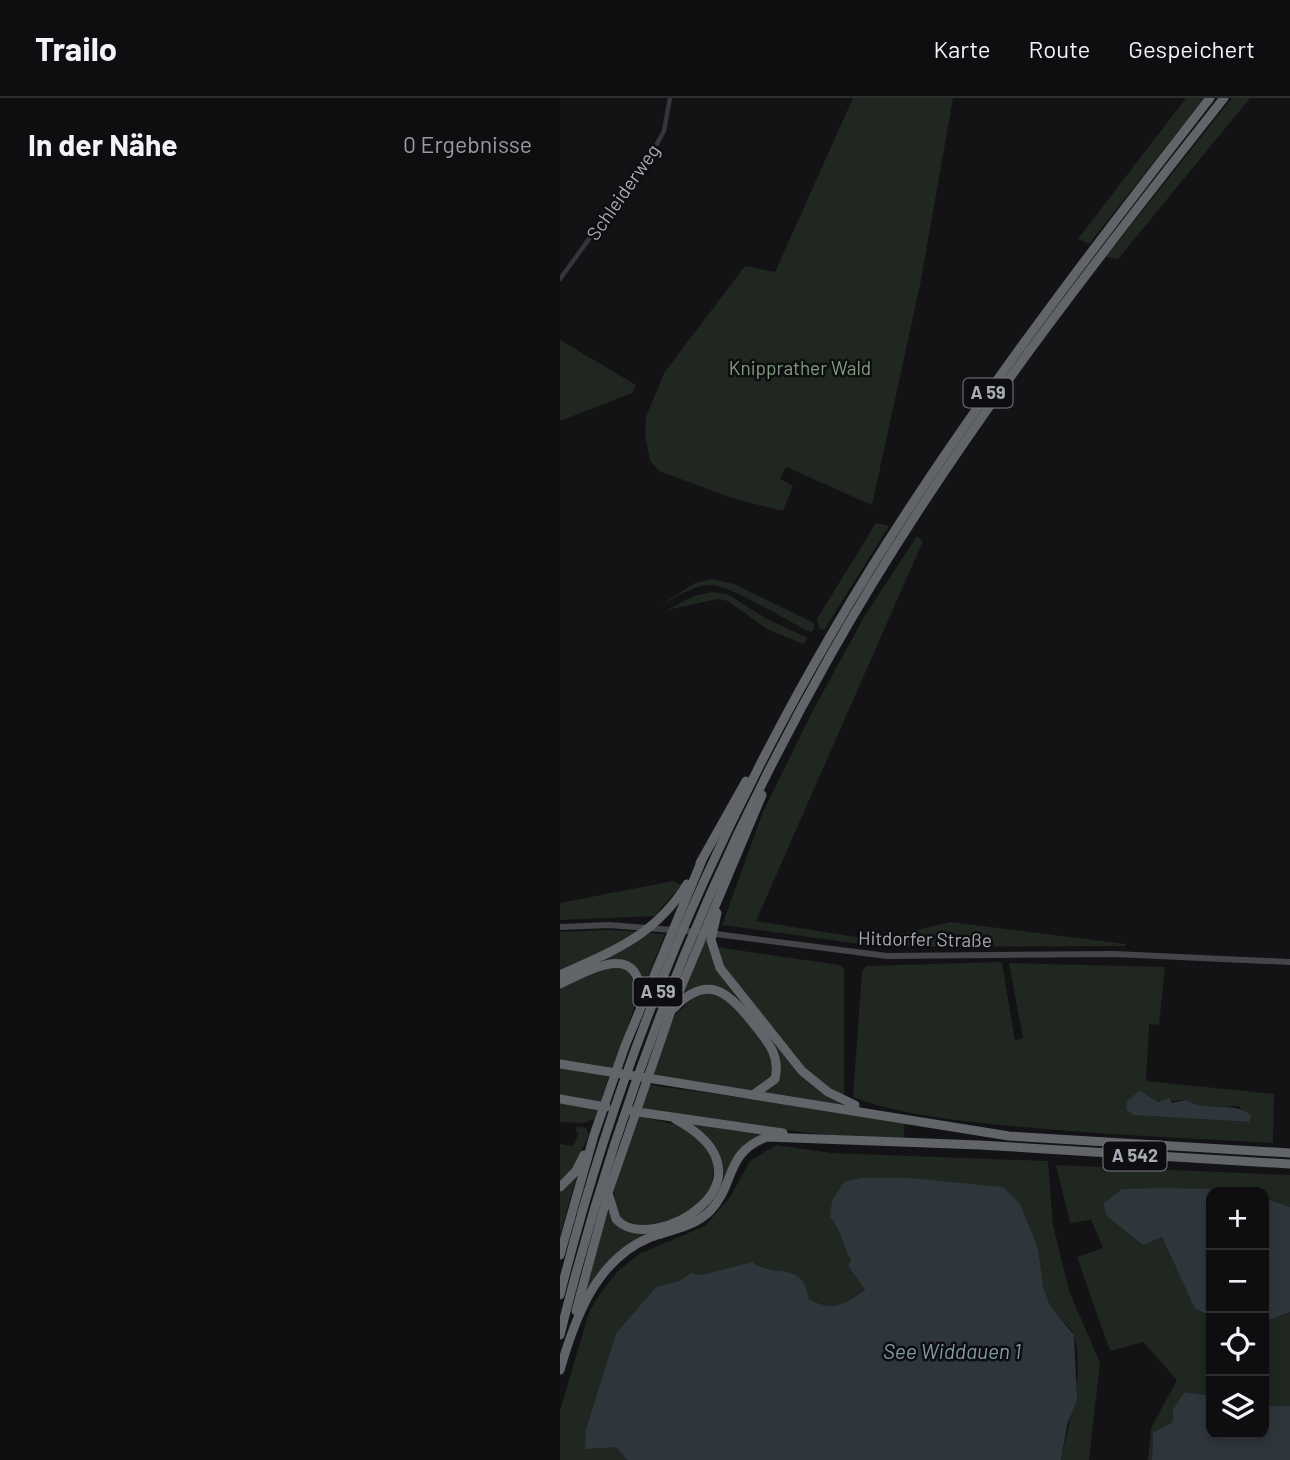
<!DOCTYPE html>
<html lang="de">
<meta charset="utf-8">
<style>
:root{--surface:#0e0e10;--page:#171719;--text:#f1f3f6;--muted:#9b9c9f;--line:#2e2e30}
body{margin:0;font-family:Barlow,sans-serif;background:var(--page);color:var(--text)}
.controls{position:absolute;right:21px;bottom:21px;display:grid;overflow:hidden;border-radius:14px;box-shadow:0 4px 10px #0003}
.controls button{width:63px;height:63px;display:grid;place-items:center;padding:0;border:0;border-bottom:2px solid var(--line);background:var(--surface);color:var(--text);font:35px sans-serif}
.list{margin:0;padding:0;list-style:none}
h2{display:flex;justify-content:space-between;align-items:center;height:91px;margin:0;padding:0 28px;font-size:30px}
h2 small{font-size:23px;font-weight:400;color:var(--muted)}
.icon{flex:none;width:38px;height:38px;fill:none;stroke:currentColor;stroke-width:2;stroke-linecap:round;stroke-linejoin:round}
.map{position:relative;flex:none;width:730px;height:1362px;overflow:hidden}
header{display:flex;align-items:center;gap:42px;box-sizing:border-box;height:98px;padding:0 35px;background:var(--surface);border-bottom:2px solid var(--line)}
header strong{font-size:33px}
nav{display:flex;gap:38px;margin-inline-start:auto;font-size:24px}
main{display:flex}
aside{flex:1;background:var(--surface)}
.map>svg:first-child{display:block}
</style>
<header>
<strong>Trailo</strong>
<nav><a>Karte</a><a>Route</a><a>Gespeichert</a></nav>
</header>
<main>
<aside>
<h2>In der Nähe<small>0 Ergebnisse</small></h2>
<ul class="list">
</ul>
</aside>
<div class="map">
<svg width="730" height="1362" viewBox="0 0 730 1362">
<rect width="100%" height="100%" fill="#131315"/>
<g fill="#202620" fill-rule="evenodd">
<polygon points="293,0 393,0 361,182 312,407 226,369 220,381 233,388 223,413 172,400 99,373 90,363 85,337 86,319 104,275 185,168 215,174"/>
<polygon points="626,0 644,0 529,146 518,141"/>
<polygon points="672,0 690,0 558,161 546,159"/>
<polygon points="0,242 76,287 72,295 0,323"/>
<polygon points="316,425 329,428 264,532 259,530 257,521"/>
<polygon points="357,438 363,443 196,823 315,842 391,824 566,846 565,848 322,849 162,827 203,714 251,616 304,519"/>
<path d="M 152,481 L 174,486 L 246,521 L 254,525 L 254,531 L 251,534 C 227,524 169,485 148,487 C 130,489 115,500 99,508 L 135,485 Z"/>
<polygon points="153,494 169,497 205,520 248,540 243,546 207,531 168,503 158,501 107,512 134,498"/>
<polygon points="113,783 121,787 95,818 0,822 0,805"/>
<polygon points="48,832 83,834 0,874 0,834"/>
<polygon points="90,835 105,836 84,888 77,872 64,864 0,880"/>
<polygon points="144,840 149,841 149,847 225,958 283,1007 200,996 211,990 219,968 177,903 135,890 121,899"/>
<polygon points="156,849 280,867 284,871 284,1000 249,977 163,869"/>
<path d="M 442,864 L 455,943 L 463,940 L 449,865 L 605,869 L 599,927 L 589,926 L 586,983 L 714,996 L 713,1045 C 622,1040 531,1036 440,1027 C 390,1021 340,1017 293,999 L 302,873 L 306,868 ZM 588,997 L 599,1004 L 626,1002 L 638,1009 L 679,1008 L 689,1024 L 573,1017 L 566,1012 Z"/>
<polygon points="51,868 69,872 79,895 53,971 0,962 0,888"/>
<polygon points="138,895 156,895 176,909 210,951 214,977 198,991 189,993 91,979 115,917"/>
<polygon points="0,970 49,978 40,1005 0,997"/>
<polygon points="90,987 345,1023 343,1043 248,1035 81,1010"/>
<polygon points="0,1004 38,1011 36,1020 24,1025 0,1024"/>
<polygon points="78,1018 117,1027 138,1037 155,1066 149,1098 119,1120 83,1129 57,1119 54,1092"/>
<path d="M 127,1025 L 210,1036 L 190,1044 L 157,1099 L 140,1118 L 91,1137 L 30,1188 L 25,1196 L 47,1111 C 60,1134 72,1134 96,1129 C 109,1127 122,1126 133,1120 C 175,1095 166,1046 127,1025 Z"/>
<polygon points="17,1028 26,1030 29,1037 13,1071 0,1086 0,1046 13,1048 19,1035 16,1034"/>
<path d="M 216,1047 L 272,1055 L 488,1063 L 493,1127 L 509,1193 L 540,1265 L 529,1362 L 501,1362 C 508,1324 526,1278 514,1238 C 511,1227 496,1219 490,1209 C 480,1192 481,1169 478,1150 L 349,1080 L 301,1080 C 285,1116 272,1125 291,1163 L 288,1168 L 305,1190 C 291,1202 266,1221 248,1201 C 243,1195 239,1183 235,1175 L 212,1174 L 192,1164 L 141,1177 L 131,1175 L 119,1183 L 96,1189 L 56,1235 L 26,1331 L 56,1349 L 67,1362 L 0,1362 L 0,1313 L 29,1214 L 41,1194 L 59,1172 L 81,1155 L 145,1128 L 170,1099 L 190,1063 Z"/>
<polygon points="496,1067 730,1077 730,1109 704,1100 704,1094 678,1091 606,1090 602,1139 635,1211 651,1218 651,1298 624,1294 613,1324 593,1335 592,1362 588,1362 591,1330 617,1282 583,1244 550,1253 517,1159 543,1150 531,1122 510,1125"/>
<polygon points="17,1076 17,1078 0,1137 0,1093"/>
<polygon points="730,1214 730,1308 704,1308 704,1224"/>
</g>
<g fill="#2e363c">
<path d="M 580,993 L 599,1004 L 609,1000 L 612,1005 L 626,1002 C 648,1015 671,1002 691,1017 L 689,1024 L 573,1017 L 566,1012 L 567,1003 Z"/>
<path d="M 301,1080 L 349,1080 L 443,1089 L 460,1106 L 478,1150 L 483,1189 L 490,1208 L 514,1237 L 517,1302 L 507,1327 L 501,1362 L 67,1362 L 56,1349 L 25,1351 L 26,1331 L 56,1235 L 96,1189 L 119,1183 L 131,1175 L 141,1177 L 192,1164 C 222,1183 240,1160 249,1201 C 272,1215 286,1206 305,1191 L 288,1168 L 291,1163 C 283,1148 281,1131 270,1119 L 272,1103 L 284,1084 Z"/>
<polygon points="606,1090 678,1091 688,1094 651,1094 651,1218 635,1211 602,1139 583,1147 547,1118 543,1106 562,1091"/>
<polygon points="704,1100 730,1109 730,1214 704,1224"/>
<polygon points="624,1294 651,1298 651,1336 704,1336 704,1308 730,1308 730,1362 592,1362 593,1335 613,1324 613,1312"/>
</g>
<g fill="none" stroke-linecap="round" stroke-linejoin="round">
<polyline stroke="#353639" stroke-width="4.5" points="0,181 93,53 104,33 110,0"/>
<g stroke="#434549" stroke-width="6">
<polyline points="0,829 49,827 138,834"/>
<polyline points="148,835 327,858 554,856 730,864"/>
</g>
<g stroke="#616469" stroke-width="9">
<polyline points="140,765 186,683"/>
<polyline points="157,815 151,842 160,870 242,973 268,994 295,1007"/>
<path d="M 0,877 C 53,853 95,838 127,786"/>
<path d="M 0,886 C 32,871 80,842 81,901"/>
<path d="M 114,910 C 147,876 168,893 192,924 C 206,942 221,956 215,981 L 193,997"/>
<polyline points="0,966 449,1038 730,1055"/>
<polyline points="0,1001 46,1009"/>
<polyline points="71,1013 223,1035"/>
<polyline points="0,1089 16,1073 24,1057"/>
<path d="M 49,1098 L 56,1121 C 92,1160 227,1081 115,1021"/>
<polyline points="0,1157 34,1037 65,948 142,762"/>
<path d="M 0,1197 C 70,914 195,643 356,400 C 447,262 548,131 650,0"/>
<polyline points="16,1213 48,1095 111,913 202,697"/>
<path d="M 0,1237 C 59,998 149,772 270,558 C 382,359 523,178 664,0"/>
<path d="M 0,1272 C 15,1220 36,1161 91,1139 C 111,1132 134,1129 150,1113 C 176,1086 164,1055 207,1039 L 420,1047 L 730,1066"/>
</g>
</g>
<g text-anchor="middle" stroke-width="5" stroke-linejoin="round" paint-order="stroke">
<g fill="#0e0e10" stroke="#797c82" stroke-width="2">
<rect x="403.5" y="280.5" width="49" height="29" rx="5"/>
<rect x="73.5" y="879.5" width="49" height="29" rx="5"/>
<rect x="543.5" y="1043.5" width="63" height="29" rx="5"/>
</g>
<g font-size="18" font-weight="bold" fill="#a7abb3">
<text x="428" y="301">A 59</text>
<text x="98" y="900">A 59</text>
<text x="575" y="1064">A 542</text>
</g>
<g font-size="19" fill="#a7abb3" stroke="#0e0e10">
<text transform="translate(63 94) rotate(-55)" y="7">Schleiderweg</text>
<text transform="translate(365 841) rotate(1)" y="7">Hitdorfer Straße</text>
</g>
<g font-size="19" fill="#809c80" stroke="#0e0e10">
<text x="240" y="277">Knipprather Wald</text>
</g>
<g font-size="21" font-style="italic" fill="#819aaa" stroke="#0e0e10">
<text x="392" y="1261">See Widdauen 1</text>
</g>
</g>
</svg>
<div class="controls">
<button>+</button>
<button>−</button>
<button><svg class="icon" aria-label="locate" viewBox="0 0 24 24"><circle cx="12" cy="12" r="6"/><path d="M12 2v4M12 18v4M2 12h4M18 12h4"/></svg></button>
<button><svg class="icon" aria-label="layers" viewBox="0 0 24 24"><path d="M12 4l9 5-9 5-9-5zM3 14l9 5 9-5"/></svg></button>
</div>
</div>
</main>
